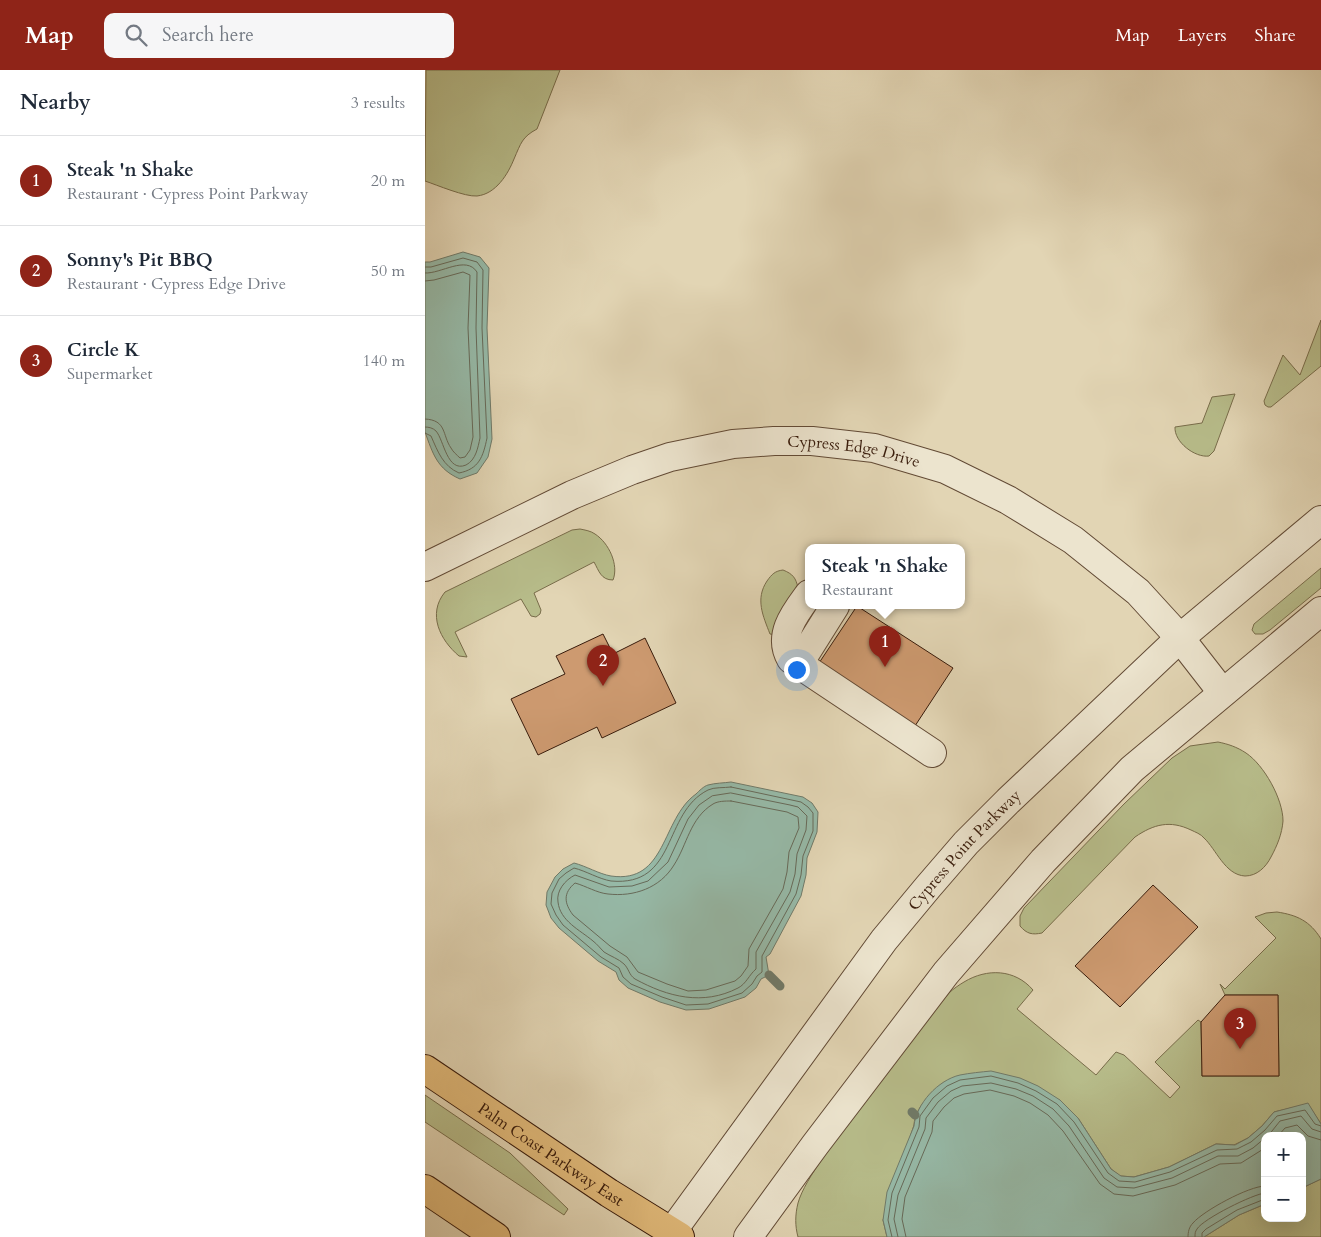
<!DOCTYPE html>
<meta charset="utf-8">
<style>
:root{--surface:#fff;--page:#f6f6f7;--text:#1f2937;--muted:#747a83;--line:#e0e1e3;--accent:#8f2418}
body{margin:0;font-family:Cardo,serif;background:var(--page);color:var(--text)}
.controls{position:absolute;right:15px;bottom:15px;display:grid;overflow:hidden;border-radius:10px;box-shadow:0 5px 20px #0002}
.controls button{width:45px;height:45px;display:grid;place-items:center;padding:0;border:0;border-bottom:1px solid var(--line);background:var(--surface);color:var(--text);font:25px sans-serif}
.you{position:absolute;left:371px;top:599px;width:18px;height:18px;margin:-12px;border:4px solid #fff;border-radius:50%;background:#1a73e8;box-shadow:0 0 0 8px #1a73e833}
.badge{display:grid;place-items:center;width:32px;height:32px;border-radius:50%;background:var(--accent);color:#fff;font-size:16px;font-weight:700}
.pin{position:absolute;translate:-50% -41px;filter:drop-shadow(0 1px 2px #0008)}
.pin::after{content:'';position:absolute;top:26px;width:18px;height:15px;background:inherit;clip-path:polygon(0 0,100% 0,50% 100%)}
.popup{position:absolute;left:380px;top:474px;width:160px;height:65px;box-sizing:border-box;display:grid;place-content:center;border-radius:10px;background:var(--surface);filter:drop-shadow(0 1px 4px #0005);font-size:16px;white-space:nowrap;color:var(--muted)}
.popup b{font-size:19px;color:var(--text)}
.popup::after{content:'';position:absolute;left:50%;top:100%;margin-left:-10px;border:10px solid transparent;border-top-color:var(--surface)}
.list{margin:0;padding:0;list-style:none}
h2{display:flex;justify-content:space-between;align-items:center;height:65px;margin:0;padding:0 20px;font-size:21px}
h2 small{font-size:16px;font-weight:400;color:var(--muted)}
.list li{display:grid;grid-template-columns:32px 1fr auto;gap:15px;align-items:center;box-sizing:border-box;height:90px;padding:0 20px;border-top:1px solid var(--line)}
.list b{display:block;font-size:19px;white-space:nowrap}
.list p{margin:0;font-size:16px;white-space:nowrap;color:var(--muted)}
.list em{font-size:16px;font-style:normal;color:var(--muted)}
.icon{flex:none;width:28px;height:28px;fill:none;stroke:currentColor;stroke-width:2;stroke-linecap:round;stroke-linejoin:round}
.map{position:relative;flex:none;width:896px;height:1167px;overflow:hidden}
header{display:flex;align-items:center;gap:30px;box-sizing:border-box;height:70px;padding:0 25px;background:var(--accent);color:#fff}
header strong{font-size:24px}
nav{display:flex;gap:28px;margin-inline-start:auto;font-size:18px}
.search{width:350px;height:45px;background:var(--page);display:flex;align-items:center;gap:12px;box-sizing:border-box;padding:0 18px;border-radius:10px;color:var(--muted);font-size:19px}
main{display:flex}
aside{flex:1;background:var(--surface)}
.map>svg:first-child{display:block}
</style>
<header>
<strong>Map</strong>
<div class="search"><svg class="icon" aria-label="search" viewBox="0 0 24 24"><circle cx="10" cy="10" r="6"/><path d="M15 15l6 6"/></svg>Search here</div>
<nav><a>Map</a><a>Layers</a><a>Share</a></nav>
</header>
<main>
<aside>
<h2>Nearby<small>3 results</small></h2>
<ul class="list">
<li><span class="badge">1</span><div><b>Steak 'n Shake</b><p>Restaurant · Cypress Point Parkway</p></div><em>20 m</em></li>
<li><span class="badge">2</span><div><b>Sonny's Pit BBQ</b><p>Restaurant · Cypress Edge Drive</p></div><em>50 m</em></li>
<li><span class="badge">3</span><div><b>Circle K</b><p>Supermarket</p></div><em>140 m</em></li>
</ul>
</aside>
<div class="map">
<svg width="896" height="1167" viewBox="0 0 896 1167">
<rect width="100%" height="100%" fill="#e2d5b4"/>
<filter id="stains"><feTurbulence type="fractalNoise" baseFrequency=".004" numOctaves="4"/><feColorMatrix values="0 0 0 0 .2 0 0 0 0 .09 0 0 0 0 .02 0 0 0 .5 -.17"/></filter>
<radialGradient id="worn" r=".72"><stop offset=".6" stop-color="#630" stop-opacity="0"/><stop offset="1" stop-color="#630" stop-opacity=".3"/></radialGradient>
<g fill="#b7bc8a" stroke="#786c4a">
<path d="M 1,0 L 135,0 L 112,59 C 97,67 96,73 89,89 C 83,104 71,124 52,126 C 40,127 12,115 0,111 Z"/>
<polygon points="896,250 896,296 846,337 843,337 840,335 839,331 858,285 875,305"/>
<path d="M 810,324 L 789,381 L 784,386 C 770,388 749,372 750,357 L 777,353 L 787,327 Z"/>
<path d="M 155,459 C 160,460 166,461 170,464 C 184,473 194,495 188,510 C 176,510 174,501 169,492 L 109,523 L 116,540 L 115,544 L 111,547 L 106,546 L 96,529 L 30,562 L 42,587 L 34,586 C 15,570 2,544 20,522 L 147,460 Z"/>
<polygon points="896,498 896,518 845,560 838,564 830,564 827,560 829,554"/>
<path d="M 358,500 C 368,504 371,508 373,518 L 351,565 L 345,564 C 338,546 330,529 342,511 C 347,504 350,501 358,500 Z"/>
<path d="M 793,672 C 803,674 812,677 821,683 C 839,695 858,729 858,751 C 857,764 852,776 846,787 C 841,797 832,806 820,806 C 800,805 791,779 779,768 C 776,764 770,762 766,760 C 745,750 729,754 710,767 L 617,863 C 607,865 602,864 595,856 L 595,846 L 599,838 L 699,734 L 747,688 L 765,676 Z"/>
<path d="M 852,842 C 872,845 885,851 896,869 L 896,1054 L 883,1034 L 849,1042 L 837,1056 L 823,1068 L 809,1075 L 791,1074 L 744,1097 L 709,1107 L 695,1106 L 686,1099 L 653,1048 L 635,1030 L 519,1012 C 506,1024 490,1037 489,1055 L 458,1150 L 462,1167 L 373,1167 C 370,1156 370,1145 373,1133 C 380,1108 414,1066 431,1044 C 453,1014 475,985 498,956 C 507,945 515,933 524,923 C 528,919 534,915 539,912 C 562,898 590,899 608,920 L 592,939 L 671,1005 L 691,982 L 699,985 L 745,1028 L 755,1017 L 730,992 L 773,950 L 776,952 L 777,1006 L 854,1006 L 853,925 L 800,925 L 795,914 L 800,919 L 851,868 L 830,847 L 841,843 Z"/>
<polygon points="0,1025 85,1083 143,1139 139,1145 0,1052"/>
<polygon points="896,1109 896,1167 779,1167 814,1145 840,1134 840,1148 877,1148 877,1118"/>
</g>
<g fill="#96b9a7" stroke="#707a69">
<path d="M 38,182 L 55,187 L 64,198 L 62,258 L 67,369 L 63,387 L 52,403 L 35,409 C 12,399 8,384 0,362 L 0,192 L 5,192 Z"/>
<path d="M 306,712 L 378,727 L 387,733 L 393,742 L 392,762 L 382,788 L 381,805 L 376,826 L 345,884 L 341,887 L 344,905 L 336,909 L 331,918 L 320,927 L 284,939 L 261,940 L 235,932 L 203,918 L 194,910 L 191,902 L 173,891 L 134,858 L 126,848 L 121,835 L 122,822 L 130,807 L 138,799 L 149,793 C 161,796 174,804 186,806 C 242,814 236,749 271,724 C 274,721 279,716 283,715 C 290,713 299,713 306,712 Z"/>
<path d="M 566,1001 L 595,1008 L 613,1016 L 635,1030 L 653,1048 L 686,1099 L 696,1106 L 709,1107 L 744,1097 L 791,1074 L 810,1075 L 823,1068 L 837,1056 L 849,1042 L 883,1033 L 896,1054 L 896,1109 L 877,1118 L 877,1066 L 840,1066 L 840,1134 L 814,1145 L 779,1167 L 462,1167 L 458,1150 L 462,1122 L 489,1056 C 491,1034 513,1010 535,1005 C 545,1003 556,1002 566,1001 Z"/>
</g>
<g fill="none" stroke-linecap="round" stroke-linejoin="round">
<g stroke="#676a59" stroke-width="1">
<path d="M 0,197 L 6,197 L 38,188 L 52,192 L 58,200 L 57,258 L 62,368 C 58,387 54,399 34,403 C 18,396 13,382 6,366 L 0,363"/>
<path d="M 0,203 C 16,204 41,185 52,202 L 51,258 L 55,368 C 53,377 51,390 41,395 C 22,403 19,370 11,361 C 8,358 4,357 0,357"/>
<path d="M 0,211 L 9,210 L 38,202 L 45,205 L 43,258 L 48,367 L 45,380 L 40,387 L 35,388 C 32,385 28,382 26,378 C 17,365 22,350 0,349"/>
<path d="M 306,717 L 376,732 L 383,737 L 388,743 L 388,761 L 378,786 L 376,805 L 371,824 L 337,886 L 337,902 L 332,906 L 327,914 L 317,923 L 283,934 L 261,935 L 237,927 L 206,914 L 198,907 L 194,898 L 176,887 L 138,855 L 131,845 L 126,834 L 127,823 L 134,809 L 141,803 L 149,798 C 161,801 174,809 186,811 C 253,817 237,743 283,720 C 289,717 299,718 306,717 Z"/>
<path d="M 306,723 L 365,735 L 373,737 L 382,746 L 381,760 L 372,784 L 370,804 L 365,822 L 331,882 L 331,899 C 324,905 321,914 313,918 C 278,936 243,927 210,909 C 204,905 204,899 199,894 C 194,889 185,886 179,882 C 175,878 172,874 168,871 C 155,860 135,851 133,832 C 131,821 140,810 150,805 L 184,817 L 207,816 L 223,811 L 243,792 L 263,749 L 274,735 L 287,726 Z"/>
<path d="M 306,731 L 362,742 L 373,747 L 374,758 L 364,782 L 362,802 L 358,819 L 324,879 L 323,896 L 316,906 L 310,911 L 281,920 L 263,921 L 242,914 L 213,902 L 202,887 L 185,876 L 148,845 C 139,833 138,823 150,813 C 161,816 172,823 183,824 C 209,827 235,818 249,795 C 262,775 265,748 288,734 C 293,731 300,731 306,731 Z"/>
<polyline points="843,1066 855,1051 876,1046 887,1059 896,1062"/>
<polyline points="853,1066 860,1058 872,1055 883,1066 896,1070"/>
<polyline points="467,1167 463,1150 467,1123 494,1057 495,1046 508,1028 522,1016 535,1010 566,1006 593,1013 611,1021 632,1034 649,1052 683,1103 694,1111 710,1112 745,1102 792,1080 812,1079 826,1072 840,1060 852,1046 880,1040 890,1054 896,1056"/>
<polyline points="473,1167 469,1149 473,1125 500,1059 501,1048 513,1032 526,1021 537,1016 566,1013 591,1019 608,1026 628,1039 644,1056 679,1108 692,1117 709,1118 747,1108 793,1086 813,1086 828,1078 840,1068"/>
<polyline points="481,1167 477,1149 480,1127 507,1062 508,1051 519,1037 529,1028 539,1024 565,1020 589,1026 605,1033 623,1045 638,1061 675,1114 689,1124 708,1126 750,1115 795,1094 816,1093 840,1078"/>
<path d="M 763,1167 C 763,1162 764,1157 768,1153 C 778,1141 824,1116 840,1116"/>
<path d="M 770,1167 C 770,1163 770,1162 772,1159 C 778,1149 828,1124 840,1123"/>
<polyline points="777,1167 777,1163 781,1159 812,1140 840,1129"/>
</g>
<g stroke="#707a69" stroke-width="9">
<polyline points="344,905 355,916"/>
<polyline points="487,1042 490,1045"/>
</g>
</g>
<g fill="#cd9a70" stroke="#381b0b">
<polygon points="432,536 528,598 488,659 392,596"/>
<polygon points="178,564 188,584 220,568 251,633 177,668 172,657 113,685 86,629 140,604 131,586"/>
<polygon points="728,815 773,857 695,937 650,896"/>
<polygon points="800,925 853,925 854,1006 777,1006 776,952"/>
</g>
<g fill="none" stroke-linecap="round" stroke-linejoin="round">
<g stroke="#624a35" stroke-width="30">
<g id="minor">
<path id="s1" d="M 0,497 L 147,425 L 207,400 L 245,387 L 308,374 L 349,371 L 387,371 L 449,378 L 520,399 L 583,430 L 648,470 L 713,522 L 755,568 L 797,622"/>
<path d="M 384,524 C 370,543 352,565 366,589 L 507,683"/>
<polyline points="373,595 410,536"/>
<path id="s2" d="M 243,1167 L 459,870 L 503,817 L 541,773 L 583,731 L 755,568 L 896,450"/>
<polyline points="323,1167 390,1075 521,903 618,791 707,699 896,541"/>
</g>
</g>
<g stroke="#381b0b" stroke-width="30">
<g id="major">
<path id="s3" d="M 0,999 L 184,1123 L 255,1167"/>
<polyline points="0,1119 71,1167"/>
</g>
</g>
<use href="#minor" stroke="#ece4ce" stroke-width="28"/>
<use href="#major" stroke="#e1ba7a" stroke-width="28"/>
</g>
<g text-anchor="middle" stroke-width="4" stroke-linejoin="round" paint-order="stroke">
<g font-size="16" fill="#381b0b" stroke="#ece4ce">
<text dy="6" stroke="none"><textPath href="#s1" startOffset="455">Cypress Edge Drive</textPath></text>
<text dy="6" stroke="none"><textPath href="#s2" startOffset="488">Cypress Point Parkway</textPath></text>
<text dy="6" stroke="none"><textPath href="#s3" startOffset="152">Palm Coast Parkway East</textPath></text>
</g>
</g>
<rect width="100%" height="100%" filter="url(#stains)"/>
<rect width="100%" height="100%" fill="url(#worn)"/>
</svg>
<div class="controls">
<button>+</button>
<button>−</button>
</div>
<div class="you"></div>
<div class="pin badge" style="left:460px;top:597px">1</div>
<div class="popup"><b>Steak 'n Shake</b>Restaurant</div>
<div class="pin badge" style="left:178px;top:616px">2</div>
<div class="pin badge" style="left:815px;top:979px">3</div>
</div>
</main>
